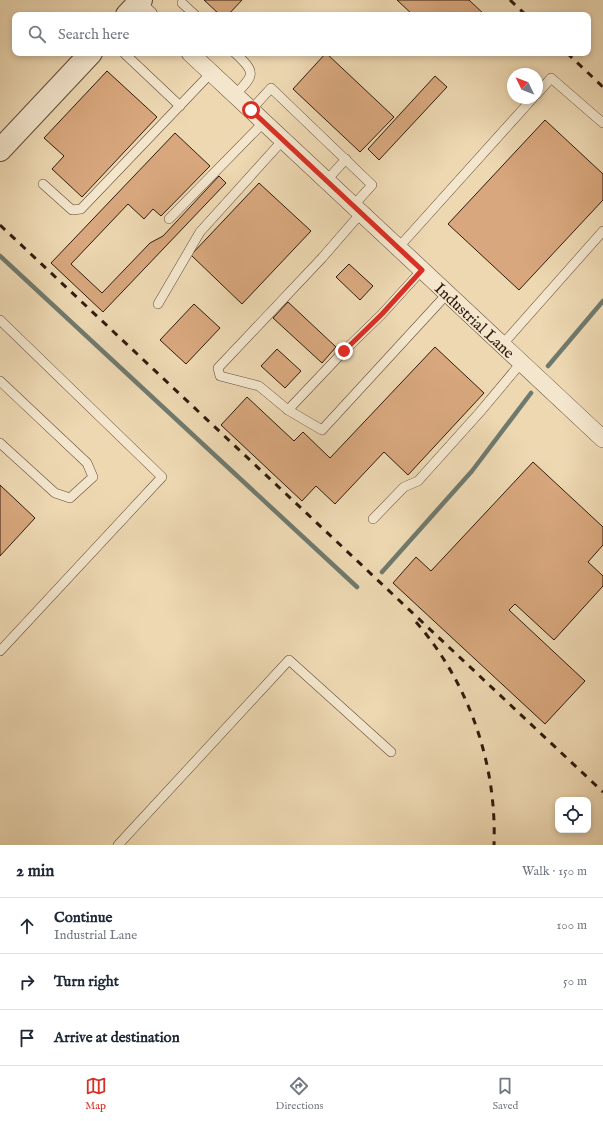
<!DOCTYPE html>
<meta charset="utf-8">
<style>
:root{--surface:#fff;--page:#f6f6f7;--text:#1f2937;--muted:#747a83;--line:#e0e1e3;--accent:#d93025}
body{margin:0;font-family:"IM FELL English",serif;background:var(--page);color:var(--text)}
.controls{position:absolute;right:12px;bottom:12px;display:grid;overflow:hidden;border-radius:8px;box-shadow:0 2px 6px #0003}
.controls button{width:36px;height:36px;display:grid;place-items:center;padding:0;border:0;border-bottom:1px solid var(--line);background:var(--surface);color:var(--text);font:20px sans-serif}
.compass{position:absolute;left:507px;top:68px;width:36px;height:36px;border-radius:50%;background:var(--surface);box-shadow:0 2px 6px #0003;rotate:313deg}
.stop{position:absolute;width:12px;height:12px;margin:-9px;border:3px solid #d93025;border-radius:50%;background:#fff}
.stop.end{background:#d93025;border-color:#fff;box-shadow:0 1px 4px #0008}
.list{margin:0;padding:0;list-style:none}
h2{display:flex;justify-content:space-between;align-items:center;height:52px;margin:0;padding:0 16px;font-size:17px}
h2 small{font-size:13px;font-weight:400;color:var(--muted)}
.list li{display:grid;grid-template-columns:26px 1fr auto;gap:12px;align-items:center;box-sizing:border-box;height:56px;padding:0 16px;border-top:1px solid var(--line)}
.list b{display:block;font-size:15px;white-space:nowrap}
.list p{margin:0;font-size:13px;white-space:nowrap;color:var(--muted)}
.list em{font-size:13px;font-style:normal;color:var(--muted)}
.icon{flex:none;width:22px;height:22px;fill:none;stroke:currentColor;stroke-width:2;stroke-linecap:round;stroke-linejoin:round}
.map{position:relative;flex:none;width:603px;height:845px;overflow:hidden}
.search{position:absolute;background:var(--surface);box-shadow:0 2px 6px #0003;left:12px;right:12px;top:12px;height:44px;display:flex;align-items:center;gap:10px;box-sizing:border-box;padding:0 14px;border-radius:8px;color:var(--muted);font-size:15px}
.sheet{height:220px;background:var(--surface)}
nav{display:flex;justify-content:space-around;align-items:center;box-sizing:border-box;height:56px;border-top:1px solid var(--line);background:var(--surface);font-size:11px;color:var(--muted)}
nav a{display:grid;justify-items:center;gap:2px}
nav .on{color:var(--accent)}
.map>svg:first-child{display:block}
</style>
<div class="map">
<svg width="603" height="845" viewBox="0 0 603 845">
<rect width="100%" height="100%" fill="#edd8b2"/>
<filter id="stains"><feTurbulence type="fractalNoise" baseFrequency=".005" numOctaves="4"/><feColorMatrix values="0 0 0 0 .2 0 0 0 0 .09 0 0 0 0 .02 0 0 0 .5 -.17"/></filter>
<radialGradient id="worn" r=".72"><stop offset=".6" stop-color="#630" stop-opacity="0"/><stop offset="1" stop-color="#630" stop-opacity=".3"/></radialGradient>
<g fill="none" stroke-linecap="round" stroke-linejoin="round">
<g stroke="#6f7a6e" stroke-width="4.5">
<polyline points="0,256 357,587"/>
<polyline points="548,366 603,301"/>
<polyline points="382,572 472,471 531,393"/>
</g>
</g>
<g fill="#d8a77d" stroke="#311b0e">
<polygon points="204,0 242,0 228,15 220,15"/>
<polygon points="397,0 469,0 485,15 413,15"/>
<polygon points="326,53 394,117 360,152 293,89"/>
<polygon points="107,71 157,117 82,197 52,169 64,156 44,138"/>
<polygon points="435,76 447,87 379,160 368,149"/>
<polygon points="545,120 603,174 603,200 519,290 448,224"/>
<polygon points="175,133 210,166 161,216 153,209 144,219 128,204 71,264 102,293 150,243 163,236 219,176 226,183 103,312 51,263"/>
<polygon points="259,183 311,231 242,304 191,255"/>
<polygon points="349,264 373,286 360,300 336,277"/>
<polygon points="288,302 336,347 322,363 273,318"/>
<polygon points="194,304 220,328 186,364 160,340"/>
<polygon points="435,347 484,393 408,475 384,452 335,504 316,486 302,501 221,425 247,397 294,441 303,432 330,458"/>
<polygon points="277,349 301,371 285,388 261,366"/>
<polygon points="533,462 603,527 603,545 588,562 603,576 603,586 554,640 515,604 509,610 585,681 545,724 393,583 416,557 431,571"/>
<polygon points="0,485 35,518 0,556"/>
</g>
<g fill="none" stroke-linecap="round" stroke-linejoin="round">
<g stroke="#604a37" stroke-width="10">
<g id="service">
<polyline points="182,3 195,15"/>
<polyline points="125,54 180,106"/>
<polyline points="537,94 551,78 603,123"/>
<path d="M 235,95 C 254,75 257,73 235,53"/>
<polyline points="251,110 271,88 372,185 353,206"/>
<polyline points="326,181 346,159"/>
<polyline points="43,184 72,210 81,209 211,73"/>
<polyline points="361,213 322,258 218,368 220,376 259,386 288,410 322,430 447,294"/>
<polyline points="169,219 264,122"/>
<polyline points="398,248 533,98"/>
<polyline points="158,304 200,232 283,140"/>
<polyline points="0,320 162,477 0,651"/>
<polyline points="502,345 603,231"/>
<polyline points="0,381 87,463 93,477 70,498 55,493 0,443"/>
<polyline points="288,410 344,351 382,314 422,270"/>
<polyline points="373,519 404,487 418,481 480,412 521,363"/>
<polyline points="118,845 289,660 391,752"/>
</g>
</g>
<g stroke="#604a37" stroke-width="18">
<g id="minor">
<polyline points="137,4 149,15"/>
<polyline points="190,53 603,439"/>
</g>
</g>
<g stroke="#604a37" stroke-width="24">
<g id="tertiary">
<polyline points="127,15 141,0"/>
<polyline points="0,150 91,53"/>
</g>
</g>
<use href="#service" stroke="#f3e6cd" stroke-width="9"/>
<use href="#minor" stroke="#f3e6cd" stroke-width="17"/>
<use href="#tertiary" stroke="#f3e6cd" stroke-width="22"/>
<g stroke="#311b0e" stroke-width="3" stroke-dasharray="7 7" stroke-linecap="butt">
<polyline points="510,0 526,15"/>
<polyline points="567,53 603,87"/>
<polyline points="0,225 603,792"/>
<path d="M 416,622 C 469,683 497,764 494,845"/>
</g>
</g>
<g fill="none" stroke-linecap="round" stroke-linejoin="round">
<polyline stroke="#d93025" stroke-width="5" points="251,110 422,270 382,314 344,351"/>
</g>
<g text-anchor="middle" stroke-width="3" stroke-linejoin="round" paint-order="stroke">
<g font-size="16" fill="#311b0e" stroke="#f3e6cd">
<text transform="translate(475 320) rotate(43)" y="6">Industrial Lane</text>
</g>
</g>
<rect width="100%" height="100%" filter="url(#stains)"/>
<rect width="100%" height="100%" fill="url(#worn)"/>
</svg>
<div class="controls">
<button><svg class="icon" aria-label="locate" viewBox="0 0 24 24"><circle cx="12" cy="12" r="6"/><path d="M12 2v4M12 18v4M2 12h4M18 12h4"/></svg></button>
</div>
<svg class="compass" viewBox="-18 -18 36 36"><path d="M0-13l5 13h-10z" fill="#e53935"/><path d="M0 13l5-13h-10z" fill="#747a83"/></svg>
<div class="stop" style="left:251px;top:110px"></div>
<div class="stop end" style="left:344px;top:351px"></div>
<div class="search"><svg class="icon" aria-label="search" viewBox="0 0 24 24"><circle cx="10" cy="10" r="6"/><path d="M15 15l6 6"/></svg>Search here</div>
</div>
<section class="sheet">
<h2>2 min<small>Walk · 150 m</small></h2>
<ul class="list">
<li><svg class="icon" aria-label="ahead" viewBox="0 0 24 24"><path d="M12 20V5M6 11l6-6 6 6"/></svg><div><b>Continue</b><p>Industrial Lane</p></div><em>100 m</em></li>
<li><svg class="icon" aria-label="right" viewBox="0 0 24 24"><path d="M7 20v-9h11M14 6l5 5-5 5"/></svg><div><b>Turn right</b></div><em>50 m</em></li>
<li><svg class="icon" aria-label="arrive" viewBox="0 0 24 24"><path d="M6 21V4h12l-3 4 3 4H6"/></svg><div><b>Arrive at destination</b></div></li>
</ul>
</section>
<nav>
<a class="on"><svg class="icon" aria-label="map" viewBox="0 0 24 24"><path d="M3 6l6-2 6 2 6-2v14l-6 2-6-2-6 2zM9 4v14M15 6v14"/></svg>Map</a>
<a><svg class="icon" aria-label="directions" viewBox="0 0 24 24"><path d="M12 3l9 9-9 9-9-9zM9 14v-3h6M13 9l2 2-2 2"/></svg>Directions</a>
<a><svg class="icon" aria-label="saved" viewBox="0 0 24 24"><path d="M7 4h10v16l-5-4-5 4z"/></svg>Saved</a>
</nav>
